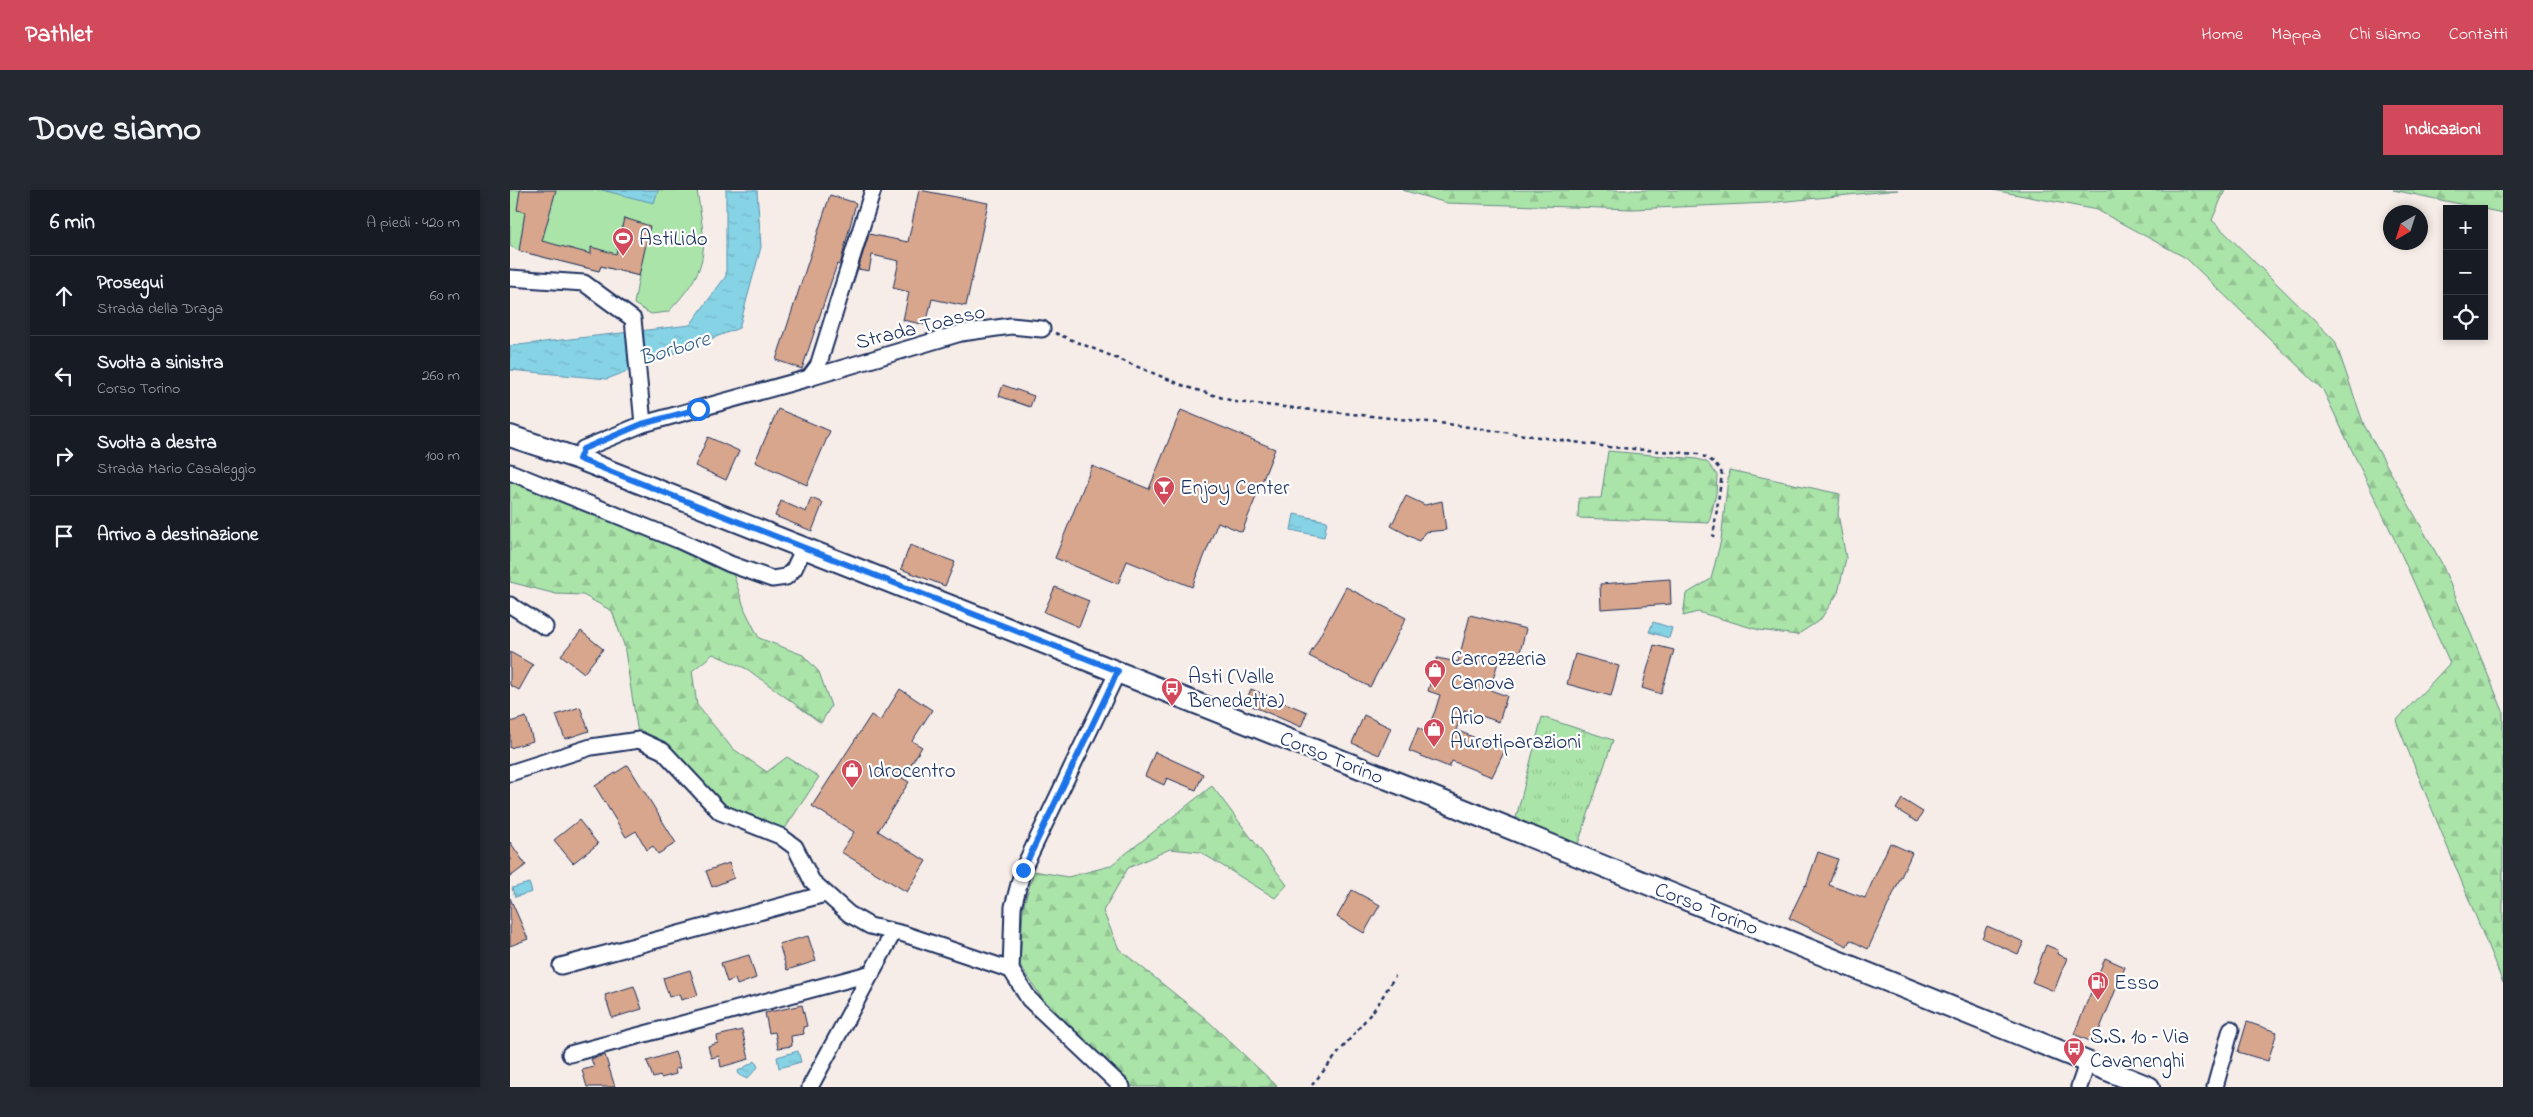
<!DOCTYPE html>
<html lang="it">
<meta charset="utf-8">
<style>
:root{--surface:#171b24;--page:#242831;--text:#f1f3f6;--muted:#9ea1a6;--line:#363941;--accent:#d1495b}
body{margin:0;font-family:"Indie Flower",sans-serif;background:var(--page);color:var(--text)}
.controls{position:absolute;right:15px;top:15px;display:grid;overflow:hidden;border-radius:0px;box-shadow:0 2px 8px #0003}
.controls button{width:45px;height:45px;display:grid;place-items:center;padding:0;border:0;border-bottom:1px solid var(--line);background:var(--surface);color:var(--text);font:25px sans-serif}
.compass{position:absolute;left:1873px;top:15px;width:45px;height:45px;border-radius:50%;background:var(--surface);box-shadow:0 2px 8px #0003;rotate:219deg}
.stop{position:absolute;width:15px;height:15px;margin:-11px;border:4px solid #1a73e8;border-radius:50%;background:#fff}
.stop.end{background:#1a73e8;border-color:#fff;box-shadow:0 1px 5px #0008}
.list{margin:0;padding:0;list-style:none}
h2{display:flex;justify-content:space-between;align-items:center;height:65px;margin:0;padding:0 20px;font-size:21px}
h2 small{font-size:16px;font-weight:400;color:var(--muted)}
.list li{display:grid;grid-template-columns:32px 1fr auto;gap:15px;align-items:center;box-sizing:border-box;height:80px;padding:0 20px;border-top:1px solid var(--line)}
.list b{display:block;font-size:19px;white-space:nowrap}
.list p{margin:0;font-size:16px;white-space:nowrap;color:var(--muted)}
.list em{font-size:16px;font-style:normal;color:var(--muted)}
.icon{flex:none;width:28px;height:28px;fill:none;stroke:currentColor;stroke-width:2;stroke-linecap:round;stroke-linejoin:round}
.map{position:relative;flex:none;width:1993px;height:897px;overflow:hidden;border-radius:0px}
header{display:flex;align-items:center;gap:30px;box-sizing:border-box;height:70px;padding:0 25px;background:var(--accent);color:#fff}
header strong{font-size:24px}
nav{display:flex;gap:28px;margin-inline-start:auto;font-size:18px}
.intro{display:flex;align-items:center;justify-content:space-between;box-sizing:border-box;height:120px;padding:0 30px}
h1{margin:0;font-size:35px}
.button{padding:12px 22px;border-radius:0px;background:var(--accent);color:#fff;font-size:18px;font-weight:700}
main{display:flex;gap:30px;padding:0 30px}
aside{flex:1;background:var(--surface);border-radius:0px;box-shadow:0 2px 8px #0003}
.map>svg:first-child{display:block}
</style>
<header>
<strong>Pathlet</strong>
<nav><a>Home</a><a>Mappa</a><a>Chi siamo</a><a>Contatti</a></nav>
</header>
<div class="intro"><h1>Dove siamo</h1><a class="button">Indicazioni</a></div>
<main>
<aside>
<h2>6 min<small>A piedi · 420 m</small></h2>
<ul class="list">
<li><svg class="icon" aria-label="ahead" viewBox="0 0 24 24"><path d="M12 20V5M6 11l6-6 6 6"/></svg><div><b>Prosegui</b><p>Strada della Draga</p></div><em>60 m</em></li>
<li><svg class="icon" aria-label="left" viewBox="0 0 24 24"><path d="M17 20v-9H6M10 6l-5 5 5 5"/></svg><div><b>Svolta a sinistra</b><p>Corso Torino</p></div><em>260 m</em></li>
<li><svg class="icon" aria-label="right" viewBox="0 0 24 24"><path d="M7 20v-9h11M14 6l5 5-5 5"/></svg><div><b>Svolta a destra</b><p>Strada Mario Casaleggio</p></div><em>100 m</em></li>
<li><svg class="icon" aria-label="arrive" viewBox="0 0 24 24"><path d="M6 21V4h12l-3 4 3 4H6"/></svg><div><b>Arrivo a destinazione</b></div></li>
</ul>
</aside>
<div class="map">
<svg width="1993" height="897" viewBox="0 0 1993 897">
<defs>
<pattern id="grass-tufts" width="24" height="20" patternUnits="userSpaceOnUse" patternTransform="scale(1.25)"><rect width="24" height="20" fill="#abe4a8"/><path d="M3 7l-1-3M5 7V3M7 7l1-3M15 17l-1-3M17 17v-4M19 17l1-3" fill="none" stroke="#93c493"/></pattern>
<pattern id="forest-firs" width="22" height="20" patternUnits="userSpaceOnUse" patternTransform="scale(1.25)"><rect width="22" height="20" fill="#abe4a8"/><path d="M5 1l3.5 6h-7zM16 11l3.5 6h-7z" fill="#93c493"/></pattern>
<pattern id="water-ripples" width="26" height="14" patternUnits="userSpaceOnUse" patternTransform="scale(1.25)"><rect width="26" height="14" fill="#86d3e5"/><path d="M2 4q2-2 4 0t4 0M15 11q2-2 4 0t4 0" fill="none" stroke="#73b5c7"/></pattern>
</defs>
<rect width="100%" height="100%" fill="#f7ede8"/>
<filter id="ink" filterUnits="userSpaceOnUse"><feTurbulence type="fractalNoise" baseFrequency=".02" numOctaves="2"/><feDisplacementMap in="SourceGraphic" scale="10" xChannelSelector="R" yChannelSelector="G"/><feConvolveMatrix kernelMatrix="1 2 1 2 8 2 1 2 1" color-interpolation-filters="sRGB"/></filter>
<g filter="url(#ink)">
<polygon fill="url(#grass-tufts)" stroke="#638a83" points="1032,527 1103,550 1068,654 1006,628"/>
<g fill="url(#forest-firs)" stroke="#638a83">
<polygon points="892,0 1388,0 1258,13 1123,19 937,13"/>
<polygon points="1483,0 1715,0 1702,30 1825,151 1854,235 1931,372 1993,521 1993,793 1886,531 1940,473 1884,348 1813,200 1676,68 1587,20"/>
<polygon points="1883,0 1993,0 1993,23"/>
<polygon points="1098,261 1187,269 1197,272 1207,285 1206,304 1199,333 1068,328 1069,308 1091,308"/>
<polygon points="1219,280 1330,304 1328,324 1336,368 1328,403 1310,430 1287,445 1249,440 1188,422 1173,426 1176,404 1201,389 1211,350"/>
<polygon points="0,282 220,374 235,420 249,448 293,465 309,482 321,516 311,533 237,479 203,464 182,481 187,515 222,558 257,582 277,567 309,587 270,646 210,622 129,550 114,455 102,421 73,405 46,404 0,392"/>
<polygon points="702,596 777,695 765,708 690,662 660,659 618,678 593,721 609,759 695,828 768,897 622,897 539,819 510,775 513,718 524,681 558,687 600,676"/>
</g>
<path fill="#abe4a8" stroke="#638a83" d="M 0,0 L 187,0 C 196,60 202,76 158,122 L 141,124 L 124,114 L 129,86 L 91,76 L 89,81 L 9,61 L 0,56 Z"/>
<g fill="url(#water-ripples)" stroke="#5b91af">
<polygon points="92,0 148,0 144,13"/>
<polygon points="216,0 247,0 251,57 229,138 97,189 0,180 0,156 180,135 216,86"/>
<polygon points="784,324 817,331 814,347 781,340"/>
<polygon points="1143,432 1162,438 1159,448 1139,442"/>
<polygon points="19,693 22,702 5,707 2,698"/>
<polygon points="288,861 291,872 269,878 267,867"/>
<polygon points="245,871 248,877 237,889 229,885 228,881"/>
</g>
<g fill="#d8a68c" stroke="#1b2f5e">
<polygon points="10,0 46,0 32,51 81,64 81,57 106,64 114,28 140,36 129,86 91,76 89,81 9,61 15,22 7,20"/>
<polygon points="409,0 478,13 456,116 422,109 416,135 393,130 399,102 383,98 389,71 362,65 359,81 348,79 359,44 398,52"/>
<polygon points="320,5 346,13 330,75 327,74 292,179 266,170"/>
<polygon points="493,195 524,206 520,217 489,206"/>
<polygon points="268,219 320,241 297,295 245,272"/>
<polygon points="671,220 765,259 732,342 708,332 682,397 617,371 608,394 545,368 582,276 639,299"/>
<polygon points="198,247 229,261 216,290 185,276"/>
<polygon points="896,306 915,315 932,311 936,340 915,342 909,351 881,336"/>
<polygon points="301,308 313,313 302,341 265,326 271,311 296,322"/>
<polygon points="400,355 445,372 435,396 391,379"/>
<polygon points="1160,389 1161,414 1091,419 1090,394"/>
<polygon points="545,397 579,411 569,437 534,422"/>
<polygon points="836,397 896,428 860,497 799,466"/>
<polygon points="960,425 1016,439 1008,470 990,465 980,500 997,506 989,532 954,520 946,540 995,560 982,587 942,571 939,577 899,561 908,538 916,542 925,521 930,505 918,501 927,468 948,472"/>
<polygon points="71,441 93,459 74,483 51,465"/>
<polygon points="1144,455 1164,460 1151,504 1132,498"/>
<polygon points="0,462 23,475 9,500 0,495"/>
<polygon points="1065,464 1109,476 1101,506 1057,494"/>
<polygon points="390,499 422,520 402,551 412,557 392,588 399,592 368,641 416,671 397,702 331,662 344,642 302,616 361,525 370,531"/>
<polygon points="741,499 797,522 791,537 735,513"/>
<polygon points="70,517 79,541 55,549 46,525"/>
<polygon points="854,525 881,538 869,565 842,553"/>
<polygon points="16,527 23,551 0,558 0,532"/>
<polygon points="645,562 693,584 686,600 657,588 654,595 635,586"/>
<polygon points="118,575 166,653 148,664 143,656 137,660 126,641 116,647 85,596"/>
<polygon points="1392,609 1413,622 1407,632 1386,619"/>
<polygon points="69,630 88,654 63,673 44,650"/>
<polygon points="0,652 16,675 0,687"/>
<polygon points="1380,653 1402,663 1358,759 1340,750 1337,756 1279,728 1295,695 1296,696 1308,662 1328,669 1319,695 1355,708"/>
<polygon points="219,673 224,688 202,697 196,681"/>
<polygon points="842,700 870,715 854,743 827,727"/>
<polygon points="0,708 18,749 0,756"/>
<polygon points="1477,736 1514,752 1508,764 1472,748"/>
<polygon points="298,746 306,771 277,780 269,754"/>
<polygon points="1536,755 1548,760 1547,764 1557,768 1544,801 1522,792"/>
<polygon points="239,765 246,788 227,795 225,789 217,792 211,773"/>
<polygon points="1595,768 1615,777 1584,853 1564,844"/>
<polygon points="180,780 188,805 171,810 169,804 159,807 153,788"/>
<polygon points="124,796 132,819 102,828 95,805"/>
<polygon points="292,815 297,836 293,837 294,844 281,846 282,856 268,858 265,842 259,843 255,823"/>
<polygon points="1737,832 1767,842 1758,871 1728,862"/>
<polygon points="232,840 239,869 211,877 209,866 201,868 198,856 208,853 207,846"/>
<polygon points="165,862 170,878 165,879 166,884 151,888 150,886 143,888 137,871"/>
<polygon points="95,865 105,897 77,897 72,880 84,877 81,869"/>
</g>
<g fill="none" stroke-linecap="round" stroke-linejoin="round">
<g stroke="#1b2f5e" stroke-width="19">
<g id="minor">
<polyline points="0,88 74,93 123,129 133,234"/>
<polyline points="299,188 451,143 501,136 532,139"/>
<polyline points="69,269 73,259 133,234 299,188 308,176 363,0"/>
<polyline points="0,282 168,350 220,374 262,389 276,387 284,379 294,358"/>
<polyline points="0,415 35,437"/>
<polyline points="608,481 513,679 503,717 501,780 519,809 612,897"/>
<polyline points="0,583 81,557 129,550 153,561 210,622 270,646 285,657 302,691 339,724 360,736 394,744 501,780"/>
<polyline points="51,776 315,704"/>
<polyline points="60,864 362,783"/>
<polyline points="300,897 383,743"/>
<polyline points="1569,897 1578,871"/>
<polyline points="1705,897 1721,839"/>
</g>
</g>
<g stroke="#1b2f5e" stroke-width="24">
<polyline id="major" points="0,246 69,269 878,589 1639,897"/>
</g>
<g stroke="#1b2f5e" stroke-width="2.5" stroke-dasharray="4 4" stroke-linecap="butt">
<path d="M 545,143 L 677,197 L 726,212 L 938,234 L 1099,257 L 1188,264 C 1200,269 1206,272 1212,284 L 1203,347"/>
<polyline points="802,895 867,816 885,786"/>
</g>
<use href="#minor" stroke="#fff" stroke-width="15"/>
<use href="#major" stroke="#fff" stroke-width="20"/>
</g>
</g>
<g fill="none" stroke-linecap="round" stroke-linejoin="round" filter="url(#ink)">
<polyline stroke="#1a73e8" stroke-width="6" points="188,219 132,234 73,259 69,269 608,481 513,680"/>
</g>
<defs>
<g id="stadium-pin" transform="scale(1.125)"><path d="M0 17L-7.5 6A9.5 9.5 0 1 1 7.5 6Z" fill="#d1495b" stroke="#fff"/><path d="M0-5a6.5 5 0 1 0 0 10a6.5 5 0 1 0 0-10ZM-3.5-1.8h7v3.6h-7Z" fill="#fff"/></g>
<g id="bar-pin" transform="scale(1.125)"><path d="M0 17L-7.5 6A9.5 9.5 0 1 1 7.5 6Z" fill="#d1495b" stroke="#fff"/><path d="M-6-5H6L.8 .8V4.5H3.5V6h-7V4.5H-.8V.8Z" fill="#fff"/></g>
<g id="shop-pin" transform="scale(1.125)"><path d="M0 17L-7.5 6A9.5 9.5 0 1 1 7.5 6Z" fill="#d1495b" stroke="#fff"/><path d="M-5-2.5h2.3a2.7 3.5 0 0 1 5.4 0H5L5.5 6h-11ZM-1.5-2.5h3a1.5 2.3 0 0 0-3 0Z" fill="#fff"/></g>
<g id="bus-pin" transform="scale(1.125)"><path d="M0 17L-7.5 6A9.5 9.5 0 1 1 7.5 6Z" fill="#d1495b" stroke="#fff"/><path d="M-5-6H5V4H4V6H2V4H-2V6H-4V4H-5ZM-3.5-4V0h7V-4ZM-3.5 1.2v1.5H-2V1.2ZM2 1.2v1.5H3.5V1.2Z" fill="#fff"/></g>
<g id="fuel-pin" transform="scale(1.125)"><path d="M0 17L-7.5 6A9.5 9.5 0 1 1 7.5 6Z" fill="#d1495b" stroke="#fff"/><path d="M-5.5-6h7V0h2V4h1.3V-2.5L3-4.5l.8-.8L6-3V5H2.5V1h-1V6h-7ZM-4.2-4.7v3.2H.2V-4.7Z" fill="#fff"/></g>
</defs>
<g fill-rule="evenodd">
<use href="#stadium-pin" x="113" y="48"/>
<use href="#bar-pin" x="654" y="297"/>
<use href="#shop-pin" x="925" y="480"/>
<use href="#bus-pin" x="662" y="498"/>
<use href="#shop-pin" x="924" y="539"/>
<use href="#shop-pin" x="342" y="580"/>
<use href="#fuel-pin" x="1588" y="792"/>
<use href="#bus-pin" x="1564" y="858"/>
</g>
<g text-anchor="middle" stroke-width="4.5" stroke-linejoin="round" paint-order="stroke">
<g font-size="21" fill="#1b2f5e" stroke="#fff" text-anchor="start">
<text x="129" y="55">AstiLido</text>
<text x="670" y="304">Enjoy Center</text>
<text x="941" y="475">Carrozzeria<tspan x="941" dy="24">Canova</tspan></text>
<text x="678" y="493">Asti (Valle<tspan x="678" dy="24">Benedetta)</tspan></text>
<text x="940" y="534">Ario<tspan x="940" dy="24">Aurotiparazioni</tspan></text>
<text x="358" y="587">Idrocentro</text>
<text x="1604" y="799">Esso</text>
<text x="1580" y="853">S.S. 10 – Via<tspan x="1580" dy="24">Cavanenghi</tspan></text>
</g>
<g font-size="21" fill="#1b2f5e" stroke="#fff">
<text transform="translate(410 136) rotate(-14)" y="7">Strada Toasso</text>
<text transform="translate(822 567) rotate(22)" y="7">Corso Torino</text>
<text transform="translate(1197 718) rotate(22)" y="7">Corso Torino</text>
</g>
<g font-size="22" font-style="italic" fill="#3b6086" stroke="#fff">
<text transform="translate(164 157) rotate(-17)" y="8">Borbore</text>
</g>
</g>
</svg>
<div class="controls">
<button>+</button>
<button>−</button>
<button><svg class="icon" aria-label="locate" viewBox="0 0 24 24"><circle cx="12" cy="12" r="6"/><path d="M12 2v4M12 18v4M2 12h4M18 12h4"/></svg></button>
</div>
<svg class="compass" viewBox="-18 -18 36 36"><path d="M0-13l5 13h-10z" fill="#e53935"/><path d="M0 13l5-13h-10z" fill="#9ea1a6"/></svg>
<div class="stop" style="left:188px;top:219px"></div>
<div class="stop end" style="left:513px;top:680px"></div>
</div>
</main>
